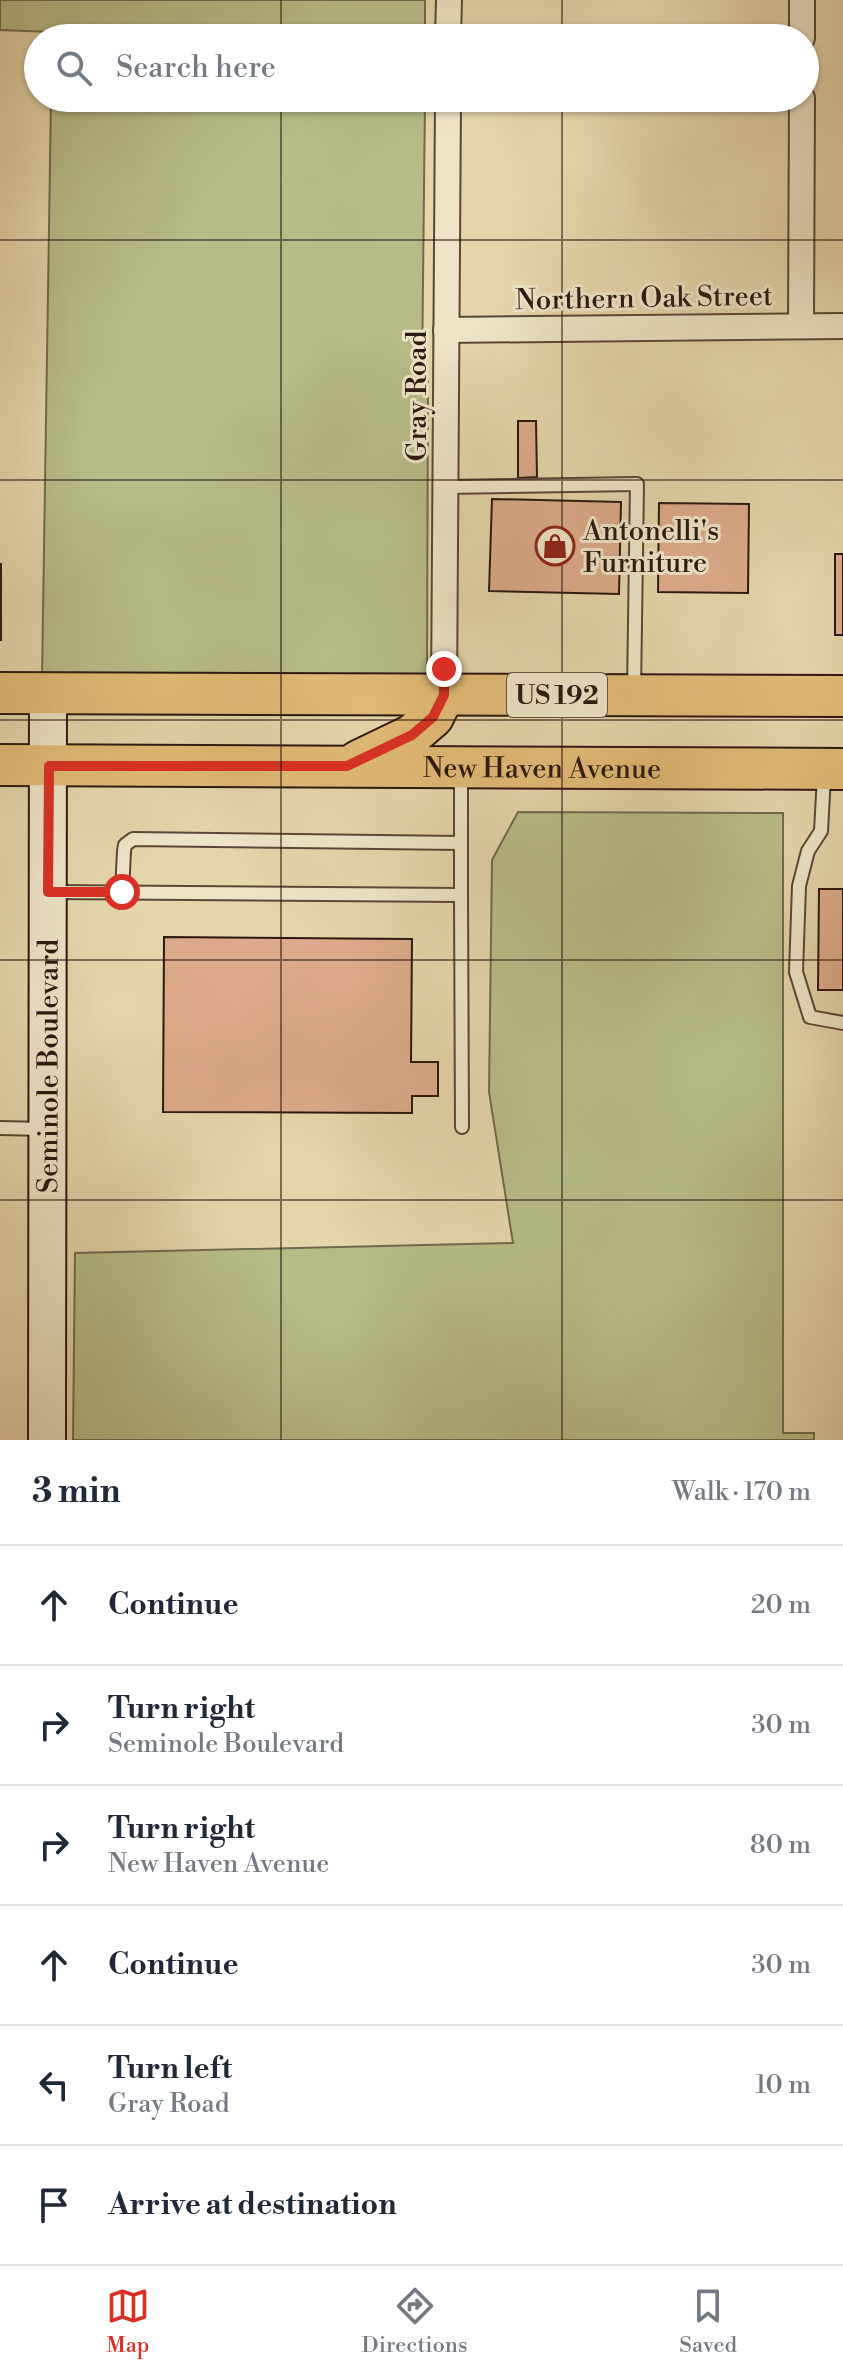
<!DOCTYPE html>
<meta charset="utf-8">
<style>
:root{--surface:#fff;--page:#f6f6f7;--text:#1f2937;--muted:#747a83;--line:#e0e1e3;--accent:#d93025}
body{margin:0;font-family:"Libre Bodoni",serif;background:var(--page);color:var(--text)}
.stop{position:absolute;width:24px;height:24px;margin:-18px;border:6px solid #d93025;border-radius:50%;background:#fff}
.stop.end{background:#d93025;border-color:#fff;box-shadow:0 2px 8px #0008}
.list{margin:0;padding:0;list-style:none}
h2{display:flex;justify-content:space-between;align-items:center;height:104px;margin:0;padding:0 32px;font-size:34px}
h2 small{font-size:26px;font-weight:400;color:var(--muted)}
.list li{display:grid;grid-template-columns:52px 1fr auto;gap:24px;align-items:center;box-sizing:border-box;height:120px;padding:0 32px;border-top:2px solid var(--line)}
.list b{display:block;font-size:30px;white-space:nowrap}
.list p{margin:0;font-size:26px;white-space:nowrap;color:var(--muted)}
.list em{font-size:26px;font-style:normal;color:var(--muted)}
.icon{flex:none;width:44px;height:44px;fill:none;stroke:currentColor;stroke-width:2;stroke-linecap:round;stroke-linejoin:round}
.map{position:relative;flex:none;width:843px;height:1440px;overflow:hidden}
.search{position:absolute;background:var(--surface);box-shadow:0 2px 6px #0004;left:24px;right:24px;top:24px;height:88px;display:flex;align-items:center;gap:20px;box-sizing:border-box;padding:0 28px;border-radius:44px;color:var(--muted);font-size:30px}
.sheet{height:824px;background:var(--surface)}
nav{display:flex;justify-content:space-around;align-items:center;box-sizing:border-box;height:112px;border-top:2px solid var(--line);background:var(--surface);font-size:22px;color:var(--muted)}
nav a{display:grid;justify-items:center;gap:4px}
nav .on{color:var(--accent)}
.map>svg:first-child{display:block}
</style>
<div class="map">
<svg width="843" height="1440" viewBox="0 0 843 1440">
<rect width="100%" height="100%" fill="#e5d5ab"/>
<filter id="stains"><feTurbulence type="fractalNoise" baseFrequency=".0025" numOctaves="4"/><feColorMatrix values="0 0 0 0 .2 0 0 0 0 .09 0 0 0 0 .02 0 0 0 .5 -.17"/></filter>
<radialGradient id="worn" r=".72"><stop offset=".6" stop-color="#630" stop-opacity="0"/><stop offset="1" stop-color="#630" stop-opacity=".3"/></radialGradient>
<g fill="#b7bc87" stroke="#716a4c" stroke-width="2">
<polygon points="0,0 425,0 425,38 52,38 51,32 0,30"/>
<polygon points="51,98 425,98 422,375 428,376 427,677 42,678"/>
<polygon points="518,812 783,813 783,1433 814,1433 814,1440 73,1440 75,1253 513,1243 489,1092 492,860"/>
</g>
<g fill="#dcaa8a" stroke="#2b1810" stroke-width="2">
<polygon points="518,421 536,421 537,477 518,478"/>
<polygon points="492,499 621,502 619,594 489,591"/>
<polygon points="659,503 749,504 748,593 658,592"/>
<rect x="835" y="554" width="8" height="81"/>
<polygon points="1,564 1,640 0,640 0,564"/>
<polygon points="819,889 843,889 843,990 818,990"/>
<polygon points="164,937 412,939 411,1062 438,1062 438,1096 412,1096 412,1113 163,1112"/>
</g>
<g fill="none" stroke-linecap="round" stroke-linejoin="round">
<g stroke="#5a4737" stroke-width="16">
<g id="lane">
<polyline points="445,487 637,484 634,692"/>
<polyline points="824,776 821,831 808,851 799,886 796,972 810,1017 843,1023"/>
<polyline points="52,892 461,895 461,771"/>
<polyline points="122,892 124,851 125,845 133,839 461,843"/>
<polyline points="461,895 462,1127"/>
<polyline points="0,1128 45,1129"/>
</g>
</g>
<g stroke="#5a4737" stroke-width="28">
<g id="street">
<polyline points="448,38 449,0"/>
<polyline points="802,38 802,0"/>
<polyline points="801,325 802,98"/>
<polyline points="446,330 843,326"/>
<polyline points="444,695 448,98"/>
</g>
</g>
<g stroke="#2b1810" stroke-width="40">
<g id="secondary">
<path id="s1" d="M 47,1440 L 48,693"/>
</g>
</g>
<g stroke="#2b1810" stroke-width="44">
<g id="primary">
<polyline points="0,693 843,696"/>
<polyline points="358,761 412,735 433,717 444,695"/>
<path id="s2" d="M 0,765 L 843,769"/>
</g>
</g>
<use href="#lane" stroke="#eee4c8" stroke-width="12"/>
<use href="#street" stroke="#eee4c8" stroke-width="24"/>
<use href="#secondary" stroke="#eee4c8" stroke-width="36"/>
<use href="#primary" stroke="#e2ba76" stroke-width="40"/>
</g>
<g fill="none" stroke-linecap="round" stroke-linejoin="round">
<polyline stroke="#d93025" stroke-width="10" points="122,892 48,892 49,766 347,766 412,735 433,717 444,695 444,669"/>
</g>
<path fill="none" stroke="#2b1810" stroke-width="2" stroke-opacity="0.55" d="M 281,0 L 281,38M 562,0 L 562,38M 281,98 L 281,1440M 562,98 L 562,1440M 0,240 L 843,240M 0,480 L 843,480M 0,720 L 843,720M 0,960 L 843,960M 0,1200 L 843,1200"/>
<defs>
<g id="shop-ring" transform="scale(2)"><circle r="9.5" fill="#eee4c8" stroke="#8f2418" stroke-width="1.5"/><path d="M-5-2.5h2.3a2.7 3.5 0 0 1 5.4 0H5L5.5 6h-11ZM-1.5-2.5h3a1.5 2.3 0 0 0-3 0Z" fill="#8f2418"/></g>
</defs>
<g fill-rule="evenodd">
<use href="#shop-ring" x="555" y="546"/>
</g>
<g text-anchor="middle" stroke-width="6" stroke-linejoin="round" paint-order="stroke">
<rect fill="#eee4c8" stroke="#665547" stroke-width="2" x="507" y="673" width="100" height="44" rx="6"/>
<g font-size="26" font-weight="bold" fill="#2b1810">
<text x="557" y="704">US 192</text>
</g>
<g font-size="28" fill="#2b1810" stroke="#eee4c8">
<text transform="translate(644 297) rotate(-1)" y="10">Northern Oak Street</text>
<text transform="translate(416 396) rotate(-90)" y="10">Gray Road</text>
<text dy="10" stroke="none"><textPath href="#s2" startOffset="542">New Haven Avenue</textPath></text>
<text dy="10" stroke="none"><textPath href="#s1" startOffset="374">Seminole Boulevard</textPath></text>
</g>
<g font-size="28" fill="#2b1810" stroke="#eee4c8" text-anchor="start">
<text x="583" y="540">Antonelli's<tspan x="583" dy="32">Furniture</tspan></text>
</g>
</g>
<rect width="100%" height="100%" filter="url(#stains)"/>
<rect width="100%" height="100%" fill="url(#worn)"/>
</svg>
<div class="stop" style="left:122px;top:892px"></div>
<div class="stop end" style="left:444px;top:669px"></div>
<div class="search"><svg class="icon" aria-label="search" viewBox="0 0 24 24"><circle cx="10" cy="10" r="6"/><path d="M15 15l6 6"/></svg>Search here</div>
</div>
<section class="sheet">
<h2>3 min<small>Walk · 170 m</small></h2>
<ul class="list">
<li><svg class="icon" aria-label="ahead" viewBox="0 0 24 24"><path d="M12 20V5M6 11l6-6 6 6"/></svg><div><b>Continue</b></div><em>20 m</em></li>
<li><svg class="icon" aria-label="right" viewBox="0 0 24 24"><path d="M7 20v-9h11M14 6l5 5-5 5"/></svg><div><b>Turn right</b><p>Seminole Boulevard</p></div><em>30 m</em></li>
<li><svg class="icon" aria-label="right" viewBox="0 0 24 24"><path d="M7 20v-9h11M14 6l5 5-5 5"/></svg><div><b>Turn right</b><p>New Haven Avenue</p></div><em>80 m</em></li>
<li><svg class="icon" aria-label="ahead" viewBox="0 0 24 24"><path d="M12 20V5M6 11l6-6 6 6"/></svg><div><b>Continue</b></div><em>30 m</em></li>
<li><svg class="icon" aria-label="left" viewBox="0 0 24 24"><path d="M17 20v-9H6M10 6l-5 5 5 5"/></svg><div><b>Turn left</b><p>Gray Road</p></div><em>10 m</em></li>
<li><svg class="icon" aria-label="arrive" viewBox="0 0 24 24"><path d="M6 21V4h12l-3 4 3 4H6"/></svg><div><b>Arrive at destination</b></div></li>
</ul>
</section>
<nav>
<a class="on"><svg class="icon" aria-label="map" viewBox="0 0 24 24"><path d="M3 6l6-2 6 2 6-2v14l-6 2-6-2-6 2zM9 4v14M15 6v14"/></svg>Map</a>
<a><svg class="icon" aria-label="directions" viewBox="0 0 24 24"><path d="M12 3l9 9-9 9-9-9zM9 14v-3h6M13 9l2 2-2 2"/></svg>Directions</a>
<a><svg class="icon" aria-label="saved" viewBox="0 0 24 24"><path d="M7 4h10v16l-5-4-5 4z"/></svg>Saved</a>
</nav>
